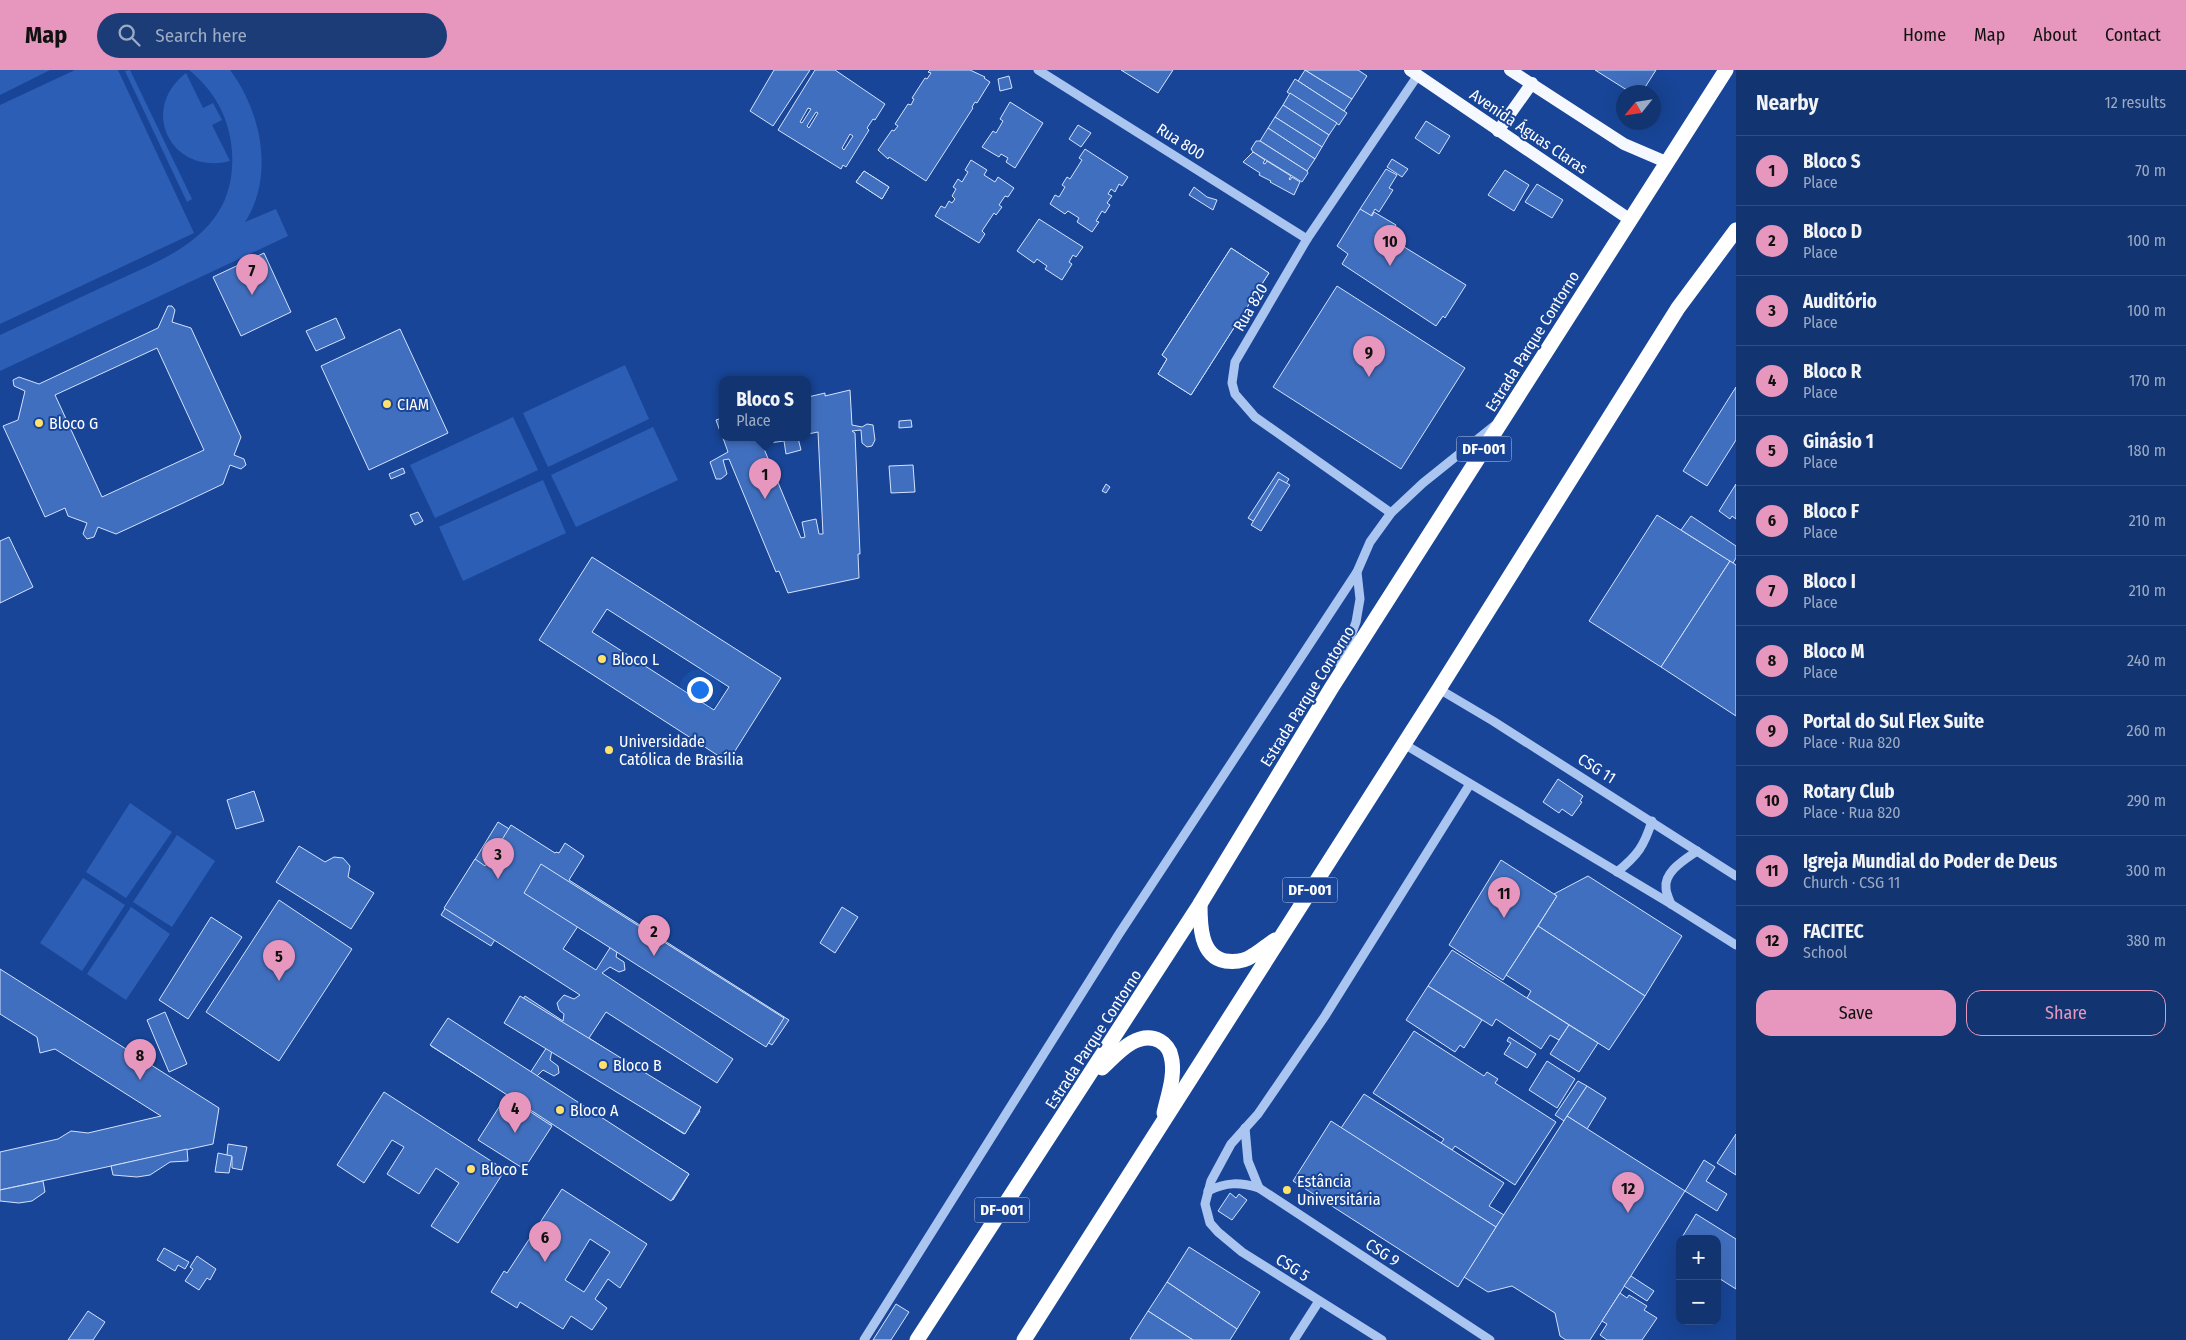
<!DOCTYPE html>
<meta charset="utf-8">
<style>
:root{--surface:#123471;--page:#1b3c76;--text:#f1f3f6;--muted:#9caac3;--line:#314f84;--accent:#e797bd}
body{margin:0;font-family:"Fira Sans Condensed",sans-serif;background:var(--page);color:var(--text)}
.controls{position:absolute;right:15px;bottom:15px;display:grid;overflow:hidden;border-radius:10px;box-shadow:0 5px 20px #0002}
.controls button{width:45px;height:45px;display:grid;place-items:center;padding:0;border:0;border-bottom:1px solid var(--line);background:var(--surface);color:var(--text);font:25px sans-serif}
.compass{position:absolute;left:1616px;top:15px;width:45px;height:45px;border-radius:50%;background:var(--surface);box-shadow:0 5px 20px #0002;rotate:240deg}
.you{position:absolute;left:699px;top:619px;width:18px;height:18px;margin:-12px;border:4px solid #fff;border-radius:50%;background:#1a73e8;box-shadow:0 0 0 8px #1a73e833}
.badge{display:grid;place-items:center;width:32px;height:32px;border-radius:50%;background:var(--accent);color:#111;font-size:16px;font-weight:700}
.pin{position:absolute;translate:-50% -41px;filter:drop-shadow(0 1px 2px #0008)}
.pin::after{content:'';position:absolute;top:26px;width:18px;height:15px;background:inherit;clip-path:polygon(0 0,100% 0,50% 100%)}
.popup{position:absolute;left:719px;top:306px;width:92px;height:65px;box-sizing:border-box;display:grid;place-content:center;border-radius:10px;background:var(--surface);filter:drop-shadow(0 1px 4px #0005);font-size:16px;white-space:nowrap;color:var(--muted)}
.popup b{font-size:19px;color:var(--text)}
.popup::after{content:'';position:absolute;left:50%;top:100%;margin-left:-10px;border:10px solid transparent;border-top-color:var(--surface)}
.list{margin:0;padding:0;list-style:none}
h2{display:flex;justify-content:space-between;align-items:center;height:65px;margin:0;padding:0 20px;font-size:21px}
h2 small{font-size:16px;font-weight:400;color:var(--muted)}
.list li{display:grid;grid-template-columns:32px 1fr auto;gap:15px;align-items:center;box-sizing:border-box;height:70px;padding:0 20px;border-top:1px solid var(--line)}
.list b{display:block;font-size:19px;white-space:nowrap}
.list p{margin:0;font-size:16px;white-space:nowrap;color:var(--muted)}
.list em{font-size:16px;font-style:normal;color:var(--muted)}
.actions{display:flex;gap:10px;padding:15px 20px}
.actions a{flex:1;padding:11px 0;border:1px solid var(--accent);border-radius:15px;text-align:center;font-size:18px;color:var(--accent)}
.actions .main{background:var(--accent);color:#111}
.icon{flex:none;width:28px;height:28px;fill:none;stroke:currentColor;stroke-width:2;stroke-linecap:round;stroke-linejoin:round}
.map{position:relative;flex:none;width:1736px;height:1270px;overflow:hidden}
header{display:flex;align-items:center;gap:30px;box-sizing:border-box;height:70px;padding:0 25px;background:var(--accent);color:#111}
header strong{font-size:24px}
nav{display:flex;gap:28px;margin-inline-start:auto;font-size:18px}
.search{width:350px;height:45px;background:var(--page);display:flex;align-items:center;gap:12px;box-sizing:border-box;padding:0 18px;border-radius:28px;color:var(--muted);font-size:19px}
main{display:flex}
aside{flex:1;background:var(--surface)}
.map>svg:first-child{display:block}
</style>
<header>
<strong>Map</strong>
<div class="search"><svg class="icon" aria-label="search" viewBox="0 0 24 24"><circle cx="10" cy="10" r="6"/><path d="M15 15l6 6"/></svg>Search here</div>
<nav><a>Home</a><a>Map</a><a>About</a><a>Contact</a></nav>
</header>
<main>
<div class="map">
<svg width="1736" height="1270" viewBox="0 0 1736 1270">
<rect width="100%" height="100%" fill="#184597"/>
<g fill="#2c5eb6">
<polygon points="0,0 50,0 0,25"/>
<polygon points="75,0 118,0 194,163 0,254 0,35"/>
<polygon points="130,0 192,129 187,132 125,1"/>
<path d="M 189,0 L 230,0 C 261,41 275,106 245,152 L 276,139 L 288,166 L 0,301 L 0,265 C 36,248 71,232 107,215 C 168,187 237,164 232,82 C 230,49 215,21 189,0 Z"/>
<path d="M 186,3 L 203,38 L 213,33 L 222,50 L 212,55 L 230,91 C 172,106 138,40 186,3 Z"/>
<polygon points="625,295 649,349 548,397 523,343"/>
<polygon points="513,347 538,400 435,448 410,395"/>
<polygon points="653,357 678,410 576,457 551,405"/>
<polygon points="543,410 566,463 463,511 439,457"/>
<polygon points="130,733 172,762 126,828 86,802"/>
<polygon points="177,765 215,791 172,857 133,832"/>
<polygon points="83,808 125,835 82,901 40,873"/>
<polygon points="131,837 170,864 126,930 87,904"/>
</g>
<g fill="#416fbf" stroke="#d3e2fc" fill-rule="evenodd">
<polygon points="774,0 810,0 773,56 750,41"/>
<path d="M 815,0 L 835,0 L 885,34 L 875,50 L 873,49 L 867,58 L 869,60 L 846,97 L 843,95 L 841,99 L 778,60 ZM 808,38 L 811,39 L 802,53 L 800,52 ZM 816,42 L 818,43 L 809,58 L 807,56 ZM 850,64 L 853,66 L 844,80 L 842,78 Z"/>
<polygon points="930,0 970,0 985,7 984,8 990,12 977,33 975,32 972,37 973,38 926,111 889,87 888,89 878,80 892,60 894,61 898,56 895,54 908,34 911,35 914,29 912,28 925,8 927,9 931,3 928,2"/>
<polygon points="1121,0 1173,0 1158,23"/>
<polygon points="1305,0 1352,29 1344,41 1298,11"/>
<polygon points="1305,0 1358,0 1367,6 1352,29"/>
<polygon points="1595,0 1656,0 1642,22 1630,22"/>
<polygon points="1009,6 1012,18 1000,21 998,9"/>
<polygon points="1295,9 1347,43 1339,55 1287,22"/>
<polygon points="1290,23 1337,53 1329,65 1283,35"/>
<polygon points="1010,32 1043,53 1015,98 1006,92 1008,88 1001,84 999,87 982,77 993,61 996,63 1003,51 1000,49"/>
<polygon points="1283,35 1329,65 1322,77 1275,47"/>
<polygon points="1275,47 1322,77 1315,89 1268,58"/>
<polygon points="1426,51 1450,66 1439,84 1415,68"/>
<polygon points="1078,55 1091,63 1081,77 1069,69"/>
<polygon points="1268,58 1315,89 1307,101 1260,71"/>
<polygon points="1256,71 1260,71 1307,101 1308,103 1302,112 1253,82 1251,79"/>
<polygon points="1085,79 1128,107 1122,116 1119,114 1115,122 1111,119 1108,124 1112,126 1107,133 1110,135 1105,143 1102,141 1096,151 1099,152 1092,162 1077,152 1079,148 1068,141 1065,144 1050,134 1055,125 1059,127 1065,117 1062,115 1067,107 1070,109 1082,90 1079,88"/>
<polygon points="1253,82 1265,90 1263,93 1265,94 1267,91 1291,106 1289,109 1290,110 1292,107 1300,112 1294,125 1270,112 1271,111 1259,105 1260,103 1243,92"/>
<polygon points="1392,89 1408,99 1402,107 1387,97"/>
<polygon points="971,90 987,100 984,105 995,112 998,107 1014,118 1008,127 1005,126 999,135 1002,137 996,145 994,143 982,161 985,164 979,173 935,146 941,136 945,138 949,131 952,133 955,129 952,126 956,119 953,117 958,109 962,112 968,102 965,100"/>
<polygon points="1386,99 1397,105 1389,118 1393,120 1379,142 1375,139 1371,146 1360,139"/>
<polygon points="1505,100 1529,115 1514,141 1488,125"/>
<polygon points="864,101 889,117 882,129 856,112"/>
<polygon points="864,101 889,117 882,129 856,112"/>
<polygon points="1537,114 1563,130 1552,148 1525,132"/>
<polygon points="1194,117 1207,127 1217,130 1213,140 1189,125"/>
<polygon points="1360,139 1372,146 1374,142 1396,155 1388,167 1466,215 1445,248 1443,246 1436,256 1342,194 1348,184 1337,176"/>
<polygon points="1039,149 1083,177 1076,187 1073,185 1069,192 1072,194 1062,210 1045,199 1047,196 1037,189 1034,193 1017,181"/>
<polygon points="1231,178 1269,203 1191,325 1158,304 1167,289 1162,285"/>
<polygon points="1231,178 1269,203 1191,325 1158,304 1167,289 1162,285"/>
<polygon points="264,183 291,242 241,266 213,207"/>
<polygon points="1337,216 1465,298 1401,399 1273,317"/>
<path d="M 168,236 L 172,236 L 175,240 L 172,252 L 191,258 L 241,367 L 234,385 L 244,389 L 246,395 L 241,399 L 230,395 L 223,414 L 181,434 L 116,464 L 98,457 L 94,467 L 87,469 L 83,464 L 87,453 L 68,446 L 65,438 L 45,447 L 3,356 L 18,350 L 25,321 L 14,316 L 13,310 L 19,307 L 39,314 L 158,258 ZM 157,278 L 204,380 L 102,427 L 55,325 Z"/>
<polygon points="336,248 345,268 316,281 306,261"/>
<polygon points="400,259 448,363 369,400 321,296"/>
<polygon points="1736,317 1736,370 1707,416 1683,401"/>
<polygon points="850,320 852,355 862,357 867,354 873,355 875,370 872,376 867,377 862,373 861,360 852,361 855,363 860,484 858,484 859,508 788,523 779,501 776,502 729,389 723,390 727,404 721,409 716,409 710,392 728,382 723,368 798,368 801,380 786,384 784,371 762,374 801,468 805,467 802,452 816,449 819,464 823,464 818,362 808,364 808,327 825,323 825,326"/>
<polygon points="722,348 722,367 716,350"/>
<polygon points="911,350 912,357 899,358 899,351"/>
<polygon points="913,395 915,422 891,423 889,396"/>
<polygon points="403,398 405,403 391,409 389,404"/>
<polygon points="1278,402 1289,409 1260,455 1248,448"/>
<polygon points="1279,409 1290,415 1261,461 1251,455"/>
<polygon points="1106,414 1110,417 1106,423 1102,421"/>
<polygon points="1736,414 1736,449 1732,446 1730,449 1719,441"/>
<polygon points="418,442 423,451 415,455 410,445"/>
<polygon points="1657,445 1730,491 1661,597 1589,551"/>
<polygon points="1691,446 1736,476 1736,488 1733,493 1681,460"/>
<polygon points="9,467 33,517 0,533 0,471"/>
<path d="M 592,487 L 781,608 L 728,692 L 539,570 ZM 607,539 L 729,617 L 714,640 L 592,562 Z"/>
<polygon points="1730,491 1736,495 1736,646 1661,597"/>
<polygon points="1558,709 1583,726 1580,731 1582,732 1572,746 1562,739 1559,743 1543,732"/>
<polygon points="254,721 264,751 236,759 227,730"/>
<polygon points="498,752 548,783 491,876 441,845"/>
<path d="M 511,755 L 555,783 L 556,782 L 559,783 L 565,773 L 584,786 L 569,810 L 789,950 L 772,975 L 618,876 L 616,887 L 624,892 L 625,900 L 619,902 L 610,897 L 602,903 L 733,989 L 717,1013 L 606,942 L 589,968 L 700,1041 L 684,1064 L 552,980 L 550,990 L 558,996 L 559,1003 L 554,1006 L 543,1000 L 536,1007 L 689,1104 L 673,1130 L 552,1053 L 525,1094 L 482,1067 L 508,1025 L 431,976 L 448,950 L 530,1003 L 547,977 L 508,952 L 525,926 L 563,951 L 564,944 L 559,940 L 557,933 L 564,925 L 574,929 L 580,925 L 444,838 L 475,789 L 485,796 L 490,788 L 483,784 L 487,777 L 495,781 ZM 580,853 L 613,873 L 596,900 L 563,879 Z"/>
<polygon points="299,776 325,792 334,787 343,788 350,796 348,807 374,823 351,859 276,812"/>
<polygon points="1501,790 1557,826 1503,910 1449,875"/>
<polygon points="541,794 784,948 766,977 524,823"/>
<polygon points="1588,806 1682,866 1645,926 1538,856 1557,826 1554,824"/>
<polygon points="279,830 352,879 279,991 206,942"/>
<polygon points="842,837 858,847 835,883 820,873"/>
<polygon points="211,847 242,867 188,949 159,930"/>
<polygon points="1538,856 1645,926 1609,980 1527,928 1531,921 1506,905"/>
<polygon points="1452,880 1569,955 1559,970 1550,965 1541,979 1496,949 1492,956 1428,916"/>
<polygon points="0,899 219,1038 213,1074 0,1120 0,1082 58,1069 71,1061 88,1063 161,1046 55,979 40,983 37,967 0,944"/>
<polygon points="1428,916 1482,950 1464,978 1460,975 1455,982 1406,950"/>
<polygon points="520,926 701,1037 685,1064 504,953"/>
<polygon points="165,942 187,994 169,1002 147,950"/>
<polygon points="448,948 689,1104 671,1131 430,975"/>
<polygon points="1569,955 1598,973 1579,1002 1550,984"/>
<polygon points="1414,961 1484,1006 1487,1002 1498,1009 1495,1013 1556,1052 1515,1115 1455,1076 1452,1080 1441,1073 1444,1069 1373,1023"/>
<polygon points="1509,967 1536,984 1527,998 1504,984 1511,973 1507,971"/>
<polygon points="1547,991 1575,1009 1557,1038 1529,1020"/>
<polygon points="1578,1011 1587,1016 1564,1051 1555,1045"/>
<polygon points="1587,1016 1606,1028 1587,1059 1567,1046"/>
<polygon points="384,1022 505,1100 458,1173 431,1156 459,1113 436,1098 419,1124 387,1104 404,1077 392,1070 364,1113 337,1095"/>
<polygon points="1364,1024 1504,1113 1489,1136 1504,1145 1496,1157 1341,1058"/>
<polygon points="506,1026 552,1056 524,1099 478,1070"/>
<polygon points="1567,1046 1685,1121 1590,1270 1566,1270 1560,1266 1555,1243 1512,1216 1488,1222 1464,1207"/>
<polygon points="1331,1051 1496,1157 1458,1217 1293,1111"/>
<polygon points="1736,1064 1736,1105 1717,1093"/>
<polygon points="228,1074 247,1077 242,1100 232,1098 232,1087 227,1085"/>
<polygon points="187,1079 188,1091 170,1092 150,1105 137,1107 113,1105 111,1096"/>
<polygon points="218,1083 232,1086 229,1103 215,1102"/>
<polygon points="1704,1090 1715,1097 1706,1111 1727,1124 1717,1141 1685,1121"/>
<polygon points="43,1111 45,1122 32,1131 19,1133 0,1131 0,1120"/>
<path d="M 562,1119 L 647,1174 L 620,1218 L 608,1209 L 595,1229 L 607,1238 L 592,1260 L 571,1246 L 563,1259 L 520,1232 L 517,1238 L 491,1222 L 504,1201 L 507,1203 ZM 590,1169 L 610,1182 L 584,1222 L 565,1210 Z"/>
<polygon points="1230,1123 1236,1128 1239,1124 1247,1130 1232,1150 1218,1141"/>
<polygon points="1696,1144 1736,1169 1736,1219 1717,1207 1717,1169 1681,1169"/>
<polygon points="1189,1177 1260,1222 1237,1259 1167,1212"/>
<polygon points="164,1178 189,1192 185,1199 178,1195 175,1201 157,1190"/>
<polygon points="197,1186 216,1199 210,1210 207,1208 199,1220 185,1211 193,1199 190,1197"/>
<polygon points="1631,1206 1654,1221 1647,1231 1624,1216"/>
<polygon points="1167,1212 1237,1259 1230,1270 1193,1270 1148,1241"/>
<polygon points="1620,1223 1627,1228 1629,1225 1647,1236 1644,1240 1657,1248 1642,1270 1607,1270 1600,1265 1607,1254 1602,1251"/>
<polygon points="896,1234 909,1242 891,1270 873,1270"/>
<polygon points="88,1241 105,1252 93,1270 68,1270"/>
<polygon points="1148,1241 1168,1254 1193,1270 1132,1270 1130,1269"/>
</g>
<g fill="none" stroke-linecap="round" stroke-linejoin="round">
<g stroke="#abc5f1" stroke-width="9">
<polyline points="1038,0 1307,169"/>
<polyline points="1391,443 1255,347 1235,324 1232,313 1235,292 1307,169 1418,5"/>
<polyline points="1340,595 1356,552 1360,529 1357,502 1370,472 1391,443 1423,413 1494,356"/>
<polyline points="1439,619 1493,651 1736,806"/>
<polyline points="1404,674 1671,834 1736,875"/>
<path d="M 1617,802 C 1638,785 1644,776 1652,751"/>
<path d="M 1671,834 C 1669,829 1666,823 1666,818 C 1664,801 1686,789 1697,781"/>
<polyline points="1245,1058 1248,1091 1259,1118"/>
<path d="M 1208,1121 C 1226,1112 1240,1112 1259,1118 L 1490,1270"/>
<polyline points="864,1270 1119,864 1357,502"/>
<polyline points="1294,1270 1319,1231"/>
<polyline points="1382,1270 1242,1182 1218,1162 1210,1153 1205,1134 1211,1111 1231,1074 1258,1044 1325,946 1470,714"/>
</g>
<g stroke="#f5f8ff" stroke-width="12">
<polyline points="1410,0 1629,149"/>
<polyline points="1510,0 1624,74 1666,92"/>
<polyline points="1498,61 1532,13"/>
</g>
<g stroke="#fff" stroke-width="15">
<path d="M 1200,834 C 1200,854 1200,886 1225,891 C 1234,892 1245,891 1252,886 C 1260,882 1267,875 1275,870"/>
<path d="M 1102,998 C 1117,984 1138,959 1160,971 C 1165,974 1170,980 1171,986 C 1176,1004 1168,1025 1164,1043"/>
<polyline points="917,1270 1200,834 1332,617 1726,0"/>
<polyline points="1024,1270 1439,619 1678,238 1736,160"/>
</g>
</g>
<g fill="#ffe16b" stroke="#184597" stroke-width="2">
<circle cx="387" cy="334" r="5"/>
<circle cx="39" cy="353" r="5"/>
<circle cx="602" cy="589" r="5"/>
<circle cx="609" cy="680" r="5"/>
<circle cx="603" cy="995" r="5"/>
<circle cx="560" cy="1040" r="5"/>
<circle cx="471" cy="1099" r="5"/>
<circle cx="1287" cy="1120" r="5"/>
</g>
<g text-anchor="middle" stroke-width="4" stroke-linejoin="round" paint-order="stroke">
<g fill="#184597" stroke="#bac7e0" stroke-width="1">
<rect x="1456.5" y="366.5" width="55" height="25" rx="4"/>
<rect x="1282.5" y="807.5" width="55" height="25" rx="4"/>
<rect x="974.5" y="1127.5" width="55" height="25" rx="4"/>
</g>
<g font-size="15" font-weight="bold" fill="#fff">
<text x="1484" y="384">DF-001</text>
<text x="1310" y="825">DF-001</text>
<text x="1002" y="1145">DF-001</text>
</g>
<g font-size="16" fill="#fff" stroke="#184597">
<text transform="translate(1529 61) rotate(34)" y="6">Avenida Águas Claras</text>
<text transform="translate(1181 71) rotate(32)" y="6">Rua 800</text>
<text transform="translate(1250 237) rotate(-60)" y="6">Rua 820</text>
<text transform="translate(1532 271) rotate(-58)" y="6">Estrada Parque Contorno</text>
<text transform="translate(1307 626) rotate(-58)" y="6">Estrada Parque Contorno</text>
<text transform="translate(1597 698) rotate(32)" y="6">CSG 11</text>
<text transform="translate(1093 969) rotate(-57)" y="6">Estrada Parque Contorno</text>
<text transform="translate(1383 1182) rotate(33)" y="6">CSG 9</text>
<text transform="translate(1293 1197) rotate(33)" y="6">CSG 5</text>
</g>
<g font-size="16" fill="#fff" stroke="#184597" text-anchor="start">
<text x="397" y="340">CIAM</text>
<text x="49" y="359">Bloco G</text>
<text x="612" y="595">Bloco L</text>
<text x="619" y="677">Universidade<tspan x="619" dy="18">Católica de Brasília</tspan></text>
<text x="613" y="1001">Bloco B</text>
<text x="570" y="1046">Bloco A</text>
<text x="481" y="1105">Bloco E</text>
<text x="1297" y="1117">Estância<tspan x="1297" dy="18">Universitária</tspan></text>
</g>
</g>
</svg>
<div class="controls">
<button>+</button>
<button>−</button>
</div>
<svg class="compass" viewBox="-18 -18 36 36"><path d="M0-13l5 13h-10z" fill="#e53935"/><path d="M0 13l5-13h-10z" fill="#9caac3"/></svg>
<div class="you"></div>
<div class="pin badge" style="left:765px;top:429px">1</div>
<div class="popup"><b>Bloco S</b>Place</div>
<div class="pin badge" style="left:654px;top:886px">2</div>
<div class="pin badge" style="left:498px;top:809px">3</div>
<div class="pin badge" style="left:515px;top:1063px">4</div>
<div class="pin badge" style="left:279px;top:911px">5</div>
<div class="pin badge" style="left:545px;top:1192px">6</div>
<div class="pin badge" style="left:252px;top:225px">7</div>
<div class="pin badge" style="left:140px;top:1010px">8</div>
<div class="pin badge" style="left:1369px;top:307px">9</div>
<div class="pin badge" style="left:1390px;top:196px">10</div>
<div class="pin badge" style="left:1504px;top:848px">11</div>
<div class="pin badge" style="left:1628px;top:1143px">12</div>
</div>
<aside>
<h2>Nearby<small>12 results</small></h2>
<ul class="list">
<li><span class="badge">1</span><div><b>Bloco S</b><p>Place</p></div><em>70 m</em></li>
<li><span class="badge">2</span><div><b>Bloco D</b><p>Place</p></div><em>100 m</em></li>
<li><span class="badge">3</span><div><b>Auditório</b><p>Place</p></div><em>100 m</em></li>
<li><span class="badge">4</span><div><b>Bloco R</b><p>Place</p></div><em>170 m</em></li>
<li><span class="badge">5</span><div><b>Ginásio 1</b><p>Place</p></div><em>180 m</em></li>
<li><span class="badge">6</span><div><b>Bloco F</b><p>Place</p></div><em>210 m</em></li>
<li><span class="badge">7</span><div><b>Bloco I</b><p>Place</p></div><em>210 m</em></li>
<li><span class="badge">8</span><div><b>Bloco M</b><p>Place</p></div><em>240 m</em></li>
<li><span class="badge">9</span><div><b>Portal do Sul Flex Suite</b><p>Place · Rua 820</p></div><em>260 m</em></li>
<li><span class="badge">10</span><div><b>Rotary Club</b><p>Place · Rua 820</p></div><em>290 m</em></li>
<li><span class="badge">11</span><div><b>Igreja Mundial do Poder de Deus</b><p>Church · CSG 11</p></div><em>300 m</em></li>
<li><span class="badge">12</span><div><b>FACITEC</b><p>School</p></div><em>380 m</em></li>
</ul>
<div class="actions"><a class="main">Save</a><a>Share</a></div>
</aside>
</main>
